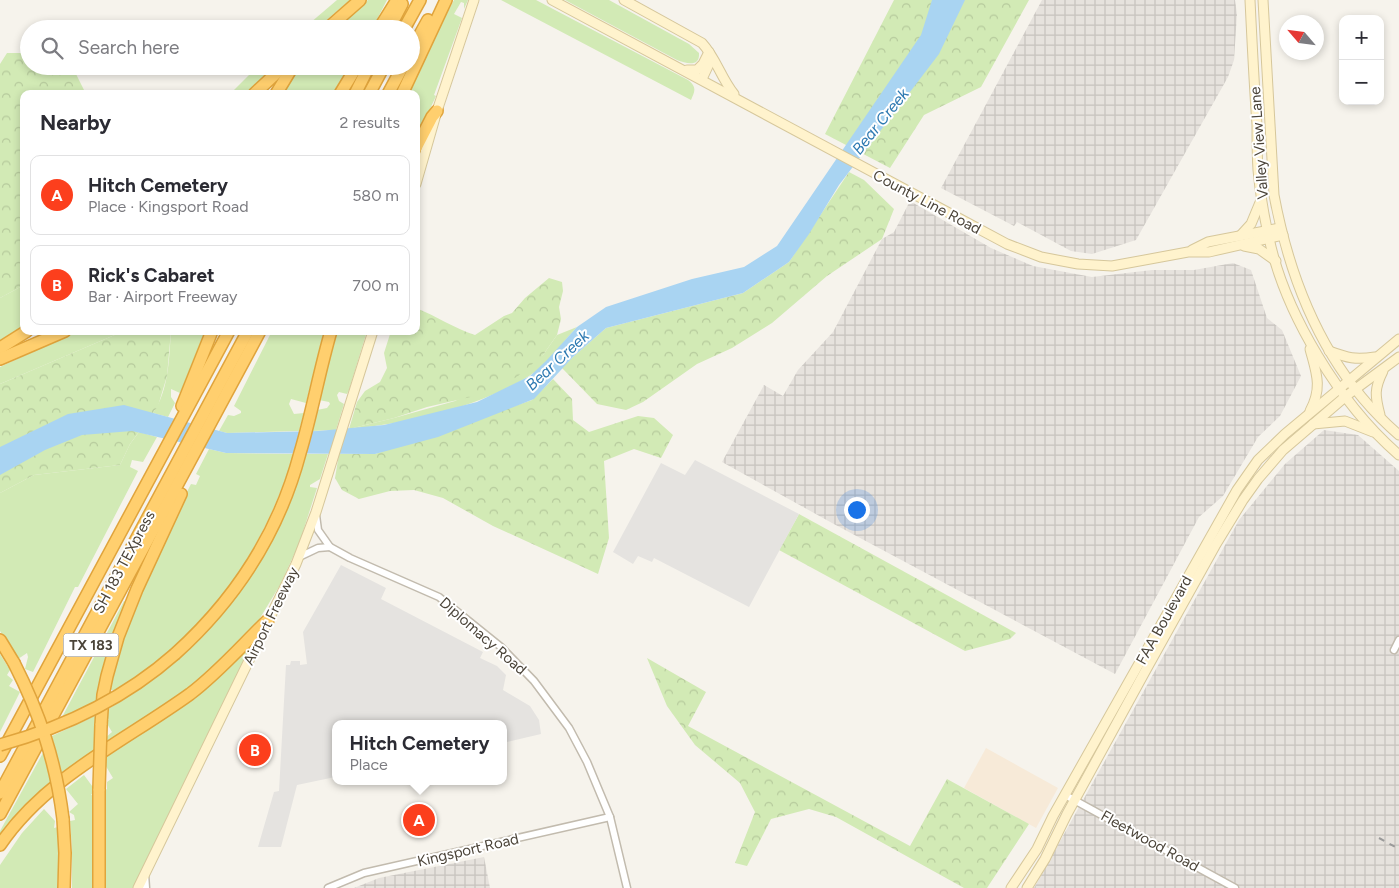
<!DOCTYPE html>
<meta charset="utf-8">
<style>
:root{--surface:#fff;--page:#f2f2f3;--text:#2b2b33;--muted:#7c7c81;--line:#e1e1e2;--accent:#fc3f1d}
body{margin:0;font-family:Figtree,sans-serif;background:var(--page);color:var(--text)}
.controls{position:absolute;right:15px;top:15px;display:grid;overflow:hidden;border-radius:10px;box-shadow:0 2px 8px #0003}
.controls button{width:45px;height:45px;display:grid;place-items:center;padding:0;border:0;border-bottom:1px solid var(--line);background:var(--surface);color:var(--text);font:25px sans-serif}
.compass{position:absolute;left:1279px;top:15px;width:45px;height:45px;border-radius:50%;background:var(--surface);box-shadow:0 2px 8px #0003;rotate:298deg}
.you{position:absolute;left:856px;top:509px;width:18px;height:18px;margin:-12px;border:4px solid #fff;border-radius:50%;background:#1a73e8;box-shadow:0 0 0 8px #1a73e833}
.badge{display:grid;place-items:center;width:32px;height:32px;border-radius:50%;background:var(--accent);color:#fff;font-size:16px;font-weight:700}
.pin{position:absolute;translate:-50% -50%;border:2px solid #fff;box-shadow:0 1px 5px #0006}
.popup{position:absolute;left:332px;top:720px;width:175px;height:65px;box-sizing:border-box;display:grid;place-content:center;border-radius:10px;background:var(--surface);filter:drop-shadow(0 1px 4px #0005);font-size:16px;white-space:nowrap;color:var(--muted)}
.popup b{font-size:19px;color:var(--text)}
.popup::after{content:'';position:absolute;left:50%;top:100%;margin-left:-10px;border:10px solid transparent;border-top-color:var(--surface)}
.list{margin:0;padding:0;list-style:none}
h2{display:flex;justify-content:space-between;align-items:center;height:65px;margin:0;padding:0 20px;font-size:21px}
h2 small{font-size:16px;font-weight:400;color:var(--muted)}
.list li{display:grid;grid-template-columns:32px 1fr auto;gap:15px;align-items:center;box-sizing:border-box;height:80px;margin:0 10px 10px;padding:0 10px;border:1px solid var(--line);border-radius:10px}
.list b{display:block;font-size:19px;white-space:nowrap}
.list p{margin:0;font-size:16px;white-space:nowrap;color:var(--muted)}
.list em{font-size:16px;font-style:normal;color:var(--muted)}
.icon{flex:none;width:28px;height:28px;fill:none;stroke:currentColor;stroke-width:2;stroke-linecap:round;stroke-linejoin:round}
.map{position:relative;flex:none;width:1399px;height:888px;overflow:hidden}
.search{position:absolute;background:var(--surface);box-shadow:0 2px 8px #0003;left:20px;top:20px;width:400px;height:55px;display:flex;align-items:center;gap:12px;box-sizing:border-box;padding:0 18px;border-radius:28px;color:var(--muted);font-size:19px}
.panel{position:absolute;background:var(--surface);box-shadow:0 2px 8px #0003;left:20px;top:90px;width:400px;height:245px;border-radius:10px}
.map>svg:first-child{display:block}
</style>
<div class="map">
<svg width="1399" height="888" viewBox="0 0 1399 888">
<defs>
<pattern id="industrial-grid" width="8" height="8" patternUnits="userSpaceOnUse" patternTransform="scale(1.25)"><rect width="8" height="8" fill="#e6e2dd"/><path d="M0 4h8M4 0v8" fill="none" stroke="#c7c3be"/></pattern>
<pattern id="forest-crowns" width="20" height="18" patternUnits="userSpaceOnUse" patternTransform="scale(1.25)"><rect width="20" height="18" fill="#d2eab5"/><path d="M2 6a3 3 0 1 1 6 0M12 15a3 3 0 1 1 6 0" fill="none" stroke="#b6ca9c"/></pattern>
</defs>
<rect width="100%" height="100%" fill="#f6f3ec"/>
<polygon fill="#f7ead8" points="986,748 1058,788 1036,828 964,788"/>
<g fill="url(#industrial-grid)">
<polygon points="1042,0 1235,0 1237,14 1234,60 1228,77 1136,240 1092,254 1071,251 1017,222 1014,226 941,188"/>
<polygon points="910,201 991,248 1033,266 1092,277 1152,270 1194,270 1233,263 1251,270 1267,318 1282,330 1301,376 1280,416 1258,437 1223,496 1199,517 1115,674 832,523 722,462 764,385 783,396 798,370 833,332 882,239 894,232"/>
<polygon points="1324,430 1358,435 1399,471 1399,888 1034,888 1239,520 1285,464"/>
<polygon points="484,857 490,888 354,888 379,878"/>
</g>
<g fill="#d2eab5">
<polygon points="337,0 350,0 316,29 303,29"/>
<polygon points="368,0 387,0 372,29 335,29"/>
<polygon points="454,0 468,0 464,9 464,3 461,2 454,14 462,18 434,95 436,96 416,139 416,94 409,94 428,50"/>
<path d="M 501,0 L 536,0 L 688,80 C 697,87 695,91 691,100 Z"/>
<path d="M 565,0 L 609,0 L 689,44 L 699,53 C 700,67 687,64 677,60 Z"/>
<polygon points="258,66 273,66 248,94 230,94"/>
<polygon points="299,66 350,66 332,94 282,94"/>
<polygon points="24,285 24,327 0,342 0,298"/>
<path d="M 577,327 C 562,343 547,365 529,376 C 480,407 405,424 349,429 L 394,418 L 455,401 L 543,355 L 557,335 Z"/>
<polygon points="77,331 124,331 0,384 0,367"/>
<path d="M 171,331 L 208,331 L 180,393 L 171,389 L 171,397 L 175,403 L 168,417 L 153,413 C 169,390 169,358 171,331 Z"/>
<polygon points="272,331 324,331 306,403 291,399 289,404 294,414 304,413 299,431 227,433 219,431 228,415 234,416 241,413 241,411 234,406"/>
<polygon points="337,331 367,331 349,390 347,394 339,392 337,395 339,401 344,404 336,430 311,431 317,410 327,408 330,404 329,402 319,400"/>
<polygon points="139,432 157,437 143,462 132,460 130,467 138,471 78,587 75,587 33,672 25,669 28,657 27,653 18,659 0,631 0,493 34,475 120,465 130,444"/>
<path d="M 209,449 L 226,453 L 294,454 C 263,552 205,639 115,691 L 109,689 L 122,637 L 171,523 L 191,484 L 196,485 L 200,476 L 196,474 Z"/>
<path d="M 306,454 L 328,454 L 320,479 L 310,485 L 310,487 L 317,488 L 299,544 L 280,585 L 257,623 L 245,638 L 204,679 L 104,748 L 104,739 L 112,732 L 106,722 L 109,719 L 106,718 L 107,710 C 188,661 255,590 290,501 C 296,486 301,470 306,454 Z"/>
<path d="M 124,601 L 127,602 C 112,634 103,666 98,701 L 61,719 Z"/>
<polygon points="253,643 135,888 104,888 104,791 107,789 107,782 113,778 104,763 104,757"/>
<polygon points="0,654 10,670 7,675 13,680 9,686 20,692 0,732"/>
<polygon points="97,715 96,753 62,776 52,736"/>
<polygon points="44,751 52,785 0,840 0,831"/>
<polygon points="84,775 95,790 91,795 96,796 95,888 72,888 72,848 70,821 75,820 74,815 69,812 78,804 66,789"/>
<polygon points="44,809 55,821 54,828 58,827 59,863 57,888 0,888 0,865 22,833"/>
</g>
<g fill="url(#forest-crowns)">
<polygon points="894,0 1029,0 981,87 924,115 890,168 825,134"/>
<polygon points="7,53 29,53 29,66 72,66 86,94 24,94 24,285 0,298 0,64"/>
<polygon points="849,172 864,180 894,209 882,239 827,276 772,323 732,348 697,364 643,402 626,410 597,404 562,368 573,357 606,328 743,293 789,262"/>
<path d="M 549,278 L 562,282 L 563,291 L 559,307 L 561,319 L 557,335 L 543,355 L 518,376 L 492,392 L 427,407 L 394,418 L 349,429 L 357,402 L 365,391 L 380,382 L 387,368 L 384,353 L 391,331 L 416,331 L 416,308 C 436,316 454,328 475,335 L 504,316 L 512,313 L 525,298 Z"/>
<polygon points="124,331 171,331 167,376 158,406 130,444 120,465 34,475 0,493 0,384"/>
<polygon points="553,379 572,399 573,420 589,432 638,416 654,418 673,435 661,458 634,449 604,461 609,538 598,574 493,526 443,498 414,490 390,491 359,499 342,490 335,478 339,454 375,454 532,400"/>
<polygon points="799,514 1016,633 1010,639 965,651 779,550"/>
<polygon points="647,658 706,692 688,726 910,846 947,779 1029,824 987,888 964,888 836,817 809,809 771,819 747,866 735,863 755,812 740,783 695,745 667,706"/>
</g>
<g fill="#e5e3e0">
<polygon points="695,460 799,514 749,607 654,558 652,562 638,556 633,564 613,552 661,463 685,475"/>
<polygon points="341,565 386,588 381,599 483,652 480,658 497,666 506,675 503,690 530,706 539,720 541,734 503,743 503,724 335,724 335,777 297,785 281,847 258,847 274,792 279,791 286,665 290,665 291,661 300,661 300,665 307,664 303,632"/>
</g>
<polygon fill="#a9d4f2" points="932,0 965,0 939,54 839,185 809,234 789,262 743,293 606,328 573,357 534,399 438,437 375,454 226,453 132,431 82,435 45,450 0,475 0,447 68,414 124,405 227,433 318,431 384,425 477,402 530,376 546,361 577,327 606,307 692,279 744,267 777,246 921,35"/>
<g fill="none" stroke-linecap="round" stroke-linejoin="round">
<g stroke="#c2bbae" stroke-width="9">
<g id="street">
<polyline points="316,515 318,530 330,547 350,558 439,597 501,647 534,681 569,728 587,762 610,817 627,888"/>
<polyline points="299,557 318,548 330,547"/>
<polyline points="1394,650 1399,640"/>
<polyline points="1065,795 1235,888"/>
<polyline points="145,874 146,888"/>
<polyline points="328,888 364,873 610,817"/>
</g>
</g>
<g stroke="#d6c79b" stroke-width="11">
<g id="secondary">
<path d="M 552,0 C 704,80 855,163 1007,244 L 1041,257 L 1078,264 L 1112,266 L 1188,252 L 1209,252 L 1283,235"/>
<path d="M 624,0 L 702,43 C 716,58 721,78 734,94"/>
<path d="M 1250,0 C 1252,42 1254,83 1257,125 C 1257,140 1257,155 1258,170 C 1260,193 1264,216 1269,238 C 1285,314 1340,404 1399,455"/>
<path d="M 1263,0 L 1274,195 C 1291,286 1328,374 1399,435"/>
<polyline points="687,70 697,70 703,64 709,52"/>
<polyline points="702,79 709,64 710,57"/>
<polyline points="416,184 437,111 474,0"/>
<polyline points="1240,236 1251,224 1261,200"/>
<polyline points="1244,246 1259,249 1276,261"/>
<polyline points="1192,250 1208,242 1280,228"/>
<path d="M 1310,349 C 1316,372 1323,387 1310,411"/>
<path d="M 1329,351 C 1348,358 1355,360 1375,357"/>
<path d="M 1380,415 C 1375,396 1374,389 1383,371"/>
<polyline points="1313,424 1345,421 1373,432"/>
<polyline points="138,888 296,564 316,512 373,331"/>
<polyline points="1011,888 1037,849 1053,816 1237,490 1258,460 1285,434 1399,339"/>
<polyline points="1027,888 1045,859 1067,814 1147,668 1215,546 1243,500 1258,479 1283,450 1346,396 1399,357"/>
</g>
</g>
<g stroke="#e0a43c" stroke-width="14">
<g id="highway">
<polyline points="327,29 360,0"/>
<polyline points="379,29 397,0"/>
<polyline points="389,29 402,4"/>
<polyline points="404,29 420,0"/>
<polyline points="411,51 428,20"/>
<polyline points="254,94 284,66"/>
<polyline points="276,94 293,66"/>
<polyline points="340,94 357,66"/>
<polyline points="355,94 369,66"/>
<polyline points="369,94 384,66"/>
<polyline points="388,94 403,66"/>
<polyline points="402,94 446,0"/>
<polyline points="416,148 432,117 437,111"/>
<polyline points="0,348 27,331"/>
<polyline points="0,359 65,331"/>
<polyline points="182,406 212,331"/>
<polyline points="0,640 14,663"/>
<path d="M 175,654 C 235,600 279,532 300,453 C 312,413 319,372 331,331"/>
<polyline points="101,725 103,695 107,676 118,637 137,589 181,494"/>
<polyline points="0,756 229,331"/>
<polyline points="0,793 248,331"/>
<polyline points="0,814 260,331"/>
<polyline points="63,819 65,853 64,888"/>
<path d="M 0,845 C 46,777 125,741 190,694 C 219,672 242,645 268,620"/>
<polyline points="99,888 99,789"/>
</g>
</g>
<use href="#street" stroke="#fff" stroke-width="6"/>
<use href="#secondary" stroke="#fff3cd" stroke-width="9"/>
<use href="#highway" stroke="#ffcf6e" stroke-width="11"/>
<polyline stroke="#9a9a9a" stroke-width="2" stroke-dasharray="6 6" stroke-linecap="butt" points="1379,838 1399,849"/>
<g stroke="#e0a43c" stroke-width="14" stroke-linecap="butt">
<g id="highway-bridge">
<path d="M 14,663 C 40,714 56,762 63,819"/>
<path d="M 0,745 C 65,727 124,699 175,654"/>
<polyline points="99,789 101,725"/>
</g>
</g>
<use href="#highway-bridge" stroke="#ffcf6e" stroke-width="11"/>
</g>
<g text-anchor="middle" stroke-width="4" stroke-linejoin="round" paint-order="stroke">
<rect fill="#fff" stroke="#817c74" stroke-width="1" x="63.5" y="633.5" width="55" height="23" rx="4"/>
<g font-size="14" font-weight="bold" fill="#4b4439">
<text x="91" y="650">TX 183</text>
</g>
<g font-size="15" fill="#4b4439" stroke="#fff">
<text transform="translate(1259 143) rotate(-94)" y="5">Valley View Lane</text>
<text transform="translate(927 202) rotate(28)" y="5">County Line Road</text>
<text transform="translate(124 562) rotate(-62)" y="5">SH 183 TEXpress</text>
<text transform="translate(271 616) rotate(-64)" y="5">Airport Freeway</text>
<text transform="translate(1164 620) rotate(-61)" y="5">FAA Boulevard</text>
<text transform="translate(483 636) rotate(41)" y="5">Diplomacy Road</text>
<text transform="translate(1150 841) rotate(29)" y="5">Fleetwood Road</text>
<text transform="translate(468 850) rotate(-13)" y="5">Kingsport Road</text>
</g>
<g font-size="16" font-style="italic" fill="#2e7ab2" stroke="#fff">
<text transform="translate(880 121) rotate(-51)" y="6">Bear Creek</text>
<text transform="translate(557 360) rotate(-43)" y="6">Bear Creek</text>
</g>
</g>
</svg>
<div class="controls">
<button>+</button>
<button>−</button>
</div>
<svg class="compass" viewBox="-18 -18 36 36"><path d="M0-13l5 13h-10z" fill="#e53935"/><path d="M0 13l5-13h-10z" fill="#7c7c81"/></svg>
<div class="you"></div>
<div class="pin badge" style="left:419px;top:820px">A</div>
<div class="popup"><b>Hitch Cemetery</b>Place</div>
<div class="pin badge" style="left:255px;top:750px">B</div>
<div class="search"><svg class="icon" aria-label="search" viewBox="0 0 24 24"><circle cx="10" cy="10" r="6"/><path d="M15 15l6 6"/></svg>Search here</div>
<section class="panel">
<h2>Nearby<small>2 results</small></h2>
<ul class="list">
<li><span class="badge">A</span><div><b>Hitch Cemetery</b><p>Place · Kingsport Road</p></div><em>580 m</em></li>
<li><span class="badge">B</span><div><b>Rick's Cabaret</b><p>Bar · Airport Freeway</p></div><em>700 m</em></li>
</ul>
</section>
</div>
